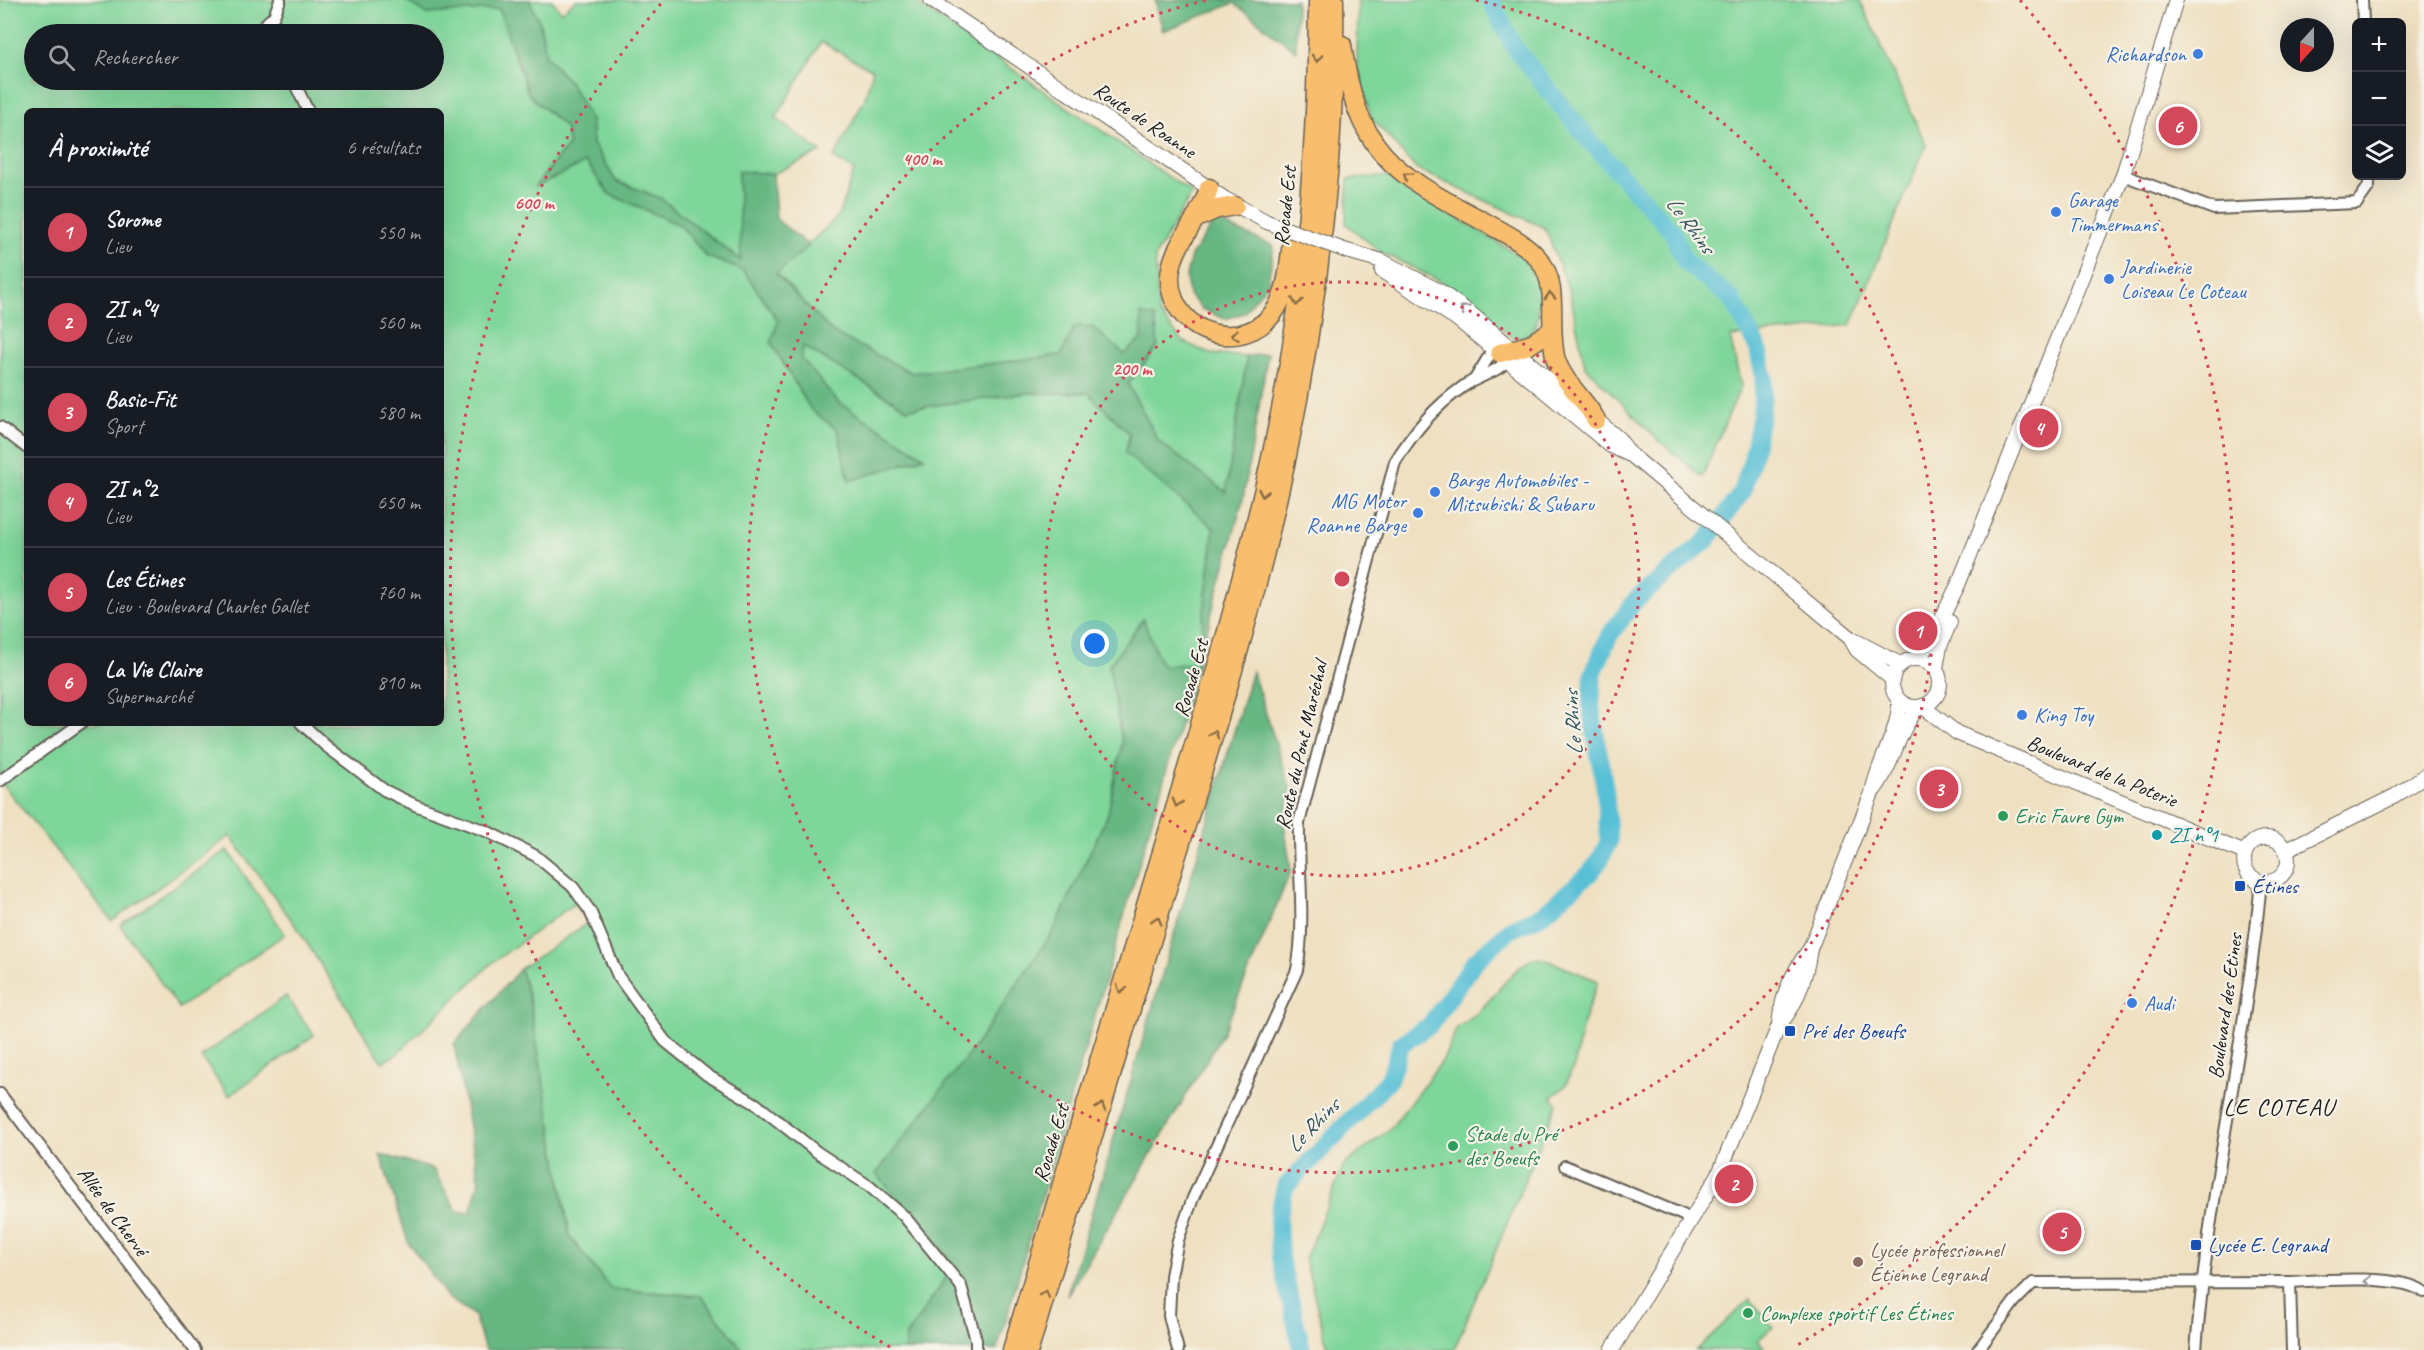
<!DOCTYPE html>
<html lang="fr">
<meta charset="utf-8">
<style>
:root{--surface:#171b24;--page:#242831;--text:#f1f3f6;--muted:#9ea1a6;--line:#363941;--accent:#d1495b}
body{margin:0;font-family:Caveat,sans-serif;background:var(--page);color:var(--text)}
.controls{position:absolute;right:18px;top:18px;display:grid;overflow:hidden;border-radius:9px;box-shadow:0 6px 24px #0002}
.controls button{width:54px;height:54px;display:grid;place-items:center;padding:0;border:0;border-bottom:2px solid var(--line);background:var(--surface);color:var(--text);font:30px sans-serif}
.compass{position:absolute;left:2280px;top:18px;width:54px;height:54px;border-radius:50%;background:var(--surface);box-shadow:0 6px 24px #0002;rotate:201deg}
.you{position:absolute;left:1095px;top:644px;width:21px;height:21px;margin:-15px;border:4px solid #fff;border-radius:50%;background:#1a73e8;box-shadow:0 0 0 9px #1a73e833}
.badge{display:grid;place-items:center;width:39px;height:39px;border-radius:50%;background:var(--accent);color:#fff;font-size:20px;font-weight:700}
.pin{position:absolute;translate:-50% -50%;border:3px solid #fff;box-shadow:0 2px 6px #0006}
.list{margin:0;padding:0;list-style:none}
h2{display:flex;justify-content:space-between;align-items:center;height:78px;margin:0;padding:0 24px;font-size:26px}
h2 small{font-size:20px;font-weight:400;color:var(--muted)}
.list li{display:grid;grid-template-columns:39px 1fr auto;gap:18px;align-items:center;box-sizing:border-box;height:90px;padding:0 24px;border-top:2px solid var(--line)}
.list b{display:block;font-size:22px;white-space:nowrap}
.list p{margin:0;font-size:20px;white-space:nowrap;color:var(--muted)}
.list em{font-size:20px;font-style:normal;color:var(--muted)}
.icon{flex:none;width:33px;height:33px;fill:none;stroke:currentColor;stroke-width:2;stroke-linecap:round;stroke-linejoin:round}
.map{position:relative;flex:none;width:2424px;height:1350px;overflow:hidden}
.search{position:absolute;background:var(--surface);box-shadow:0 6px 24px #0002;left:24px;top:24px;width:420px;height:66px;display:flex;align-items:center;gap:15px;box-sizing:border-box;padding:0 21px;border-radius:33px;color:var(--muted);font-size:22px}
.panel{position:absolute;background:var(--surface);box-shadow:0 6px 24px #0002;left:24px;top:108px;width:420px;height:618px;border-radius:9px}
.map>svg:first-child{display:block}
</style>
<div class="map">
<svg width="2424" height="1350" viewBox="0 0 2424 1350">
<rect width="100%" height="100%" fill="#f7f3e8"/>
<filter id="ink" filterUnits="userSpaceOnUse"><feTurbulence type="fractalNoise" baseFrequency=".0167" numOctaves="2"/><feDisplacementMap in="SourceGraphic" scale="12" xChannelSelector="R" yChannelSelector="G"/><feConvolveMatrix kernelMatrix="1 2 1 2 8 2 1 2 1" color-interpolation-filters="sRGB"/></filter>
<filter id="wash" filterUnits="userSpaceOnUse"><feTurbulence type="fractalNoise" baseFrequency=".008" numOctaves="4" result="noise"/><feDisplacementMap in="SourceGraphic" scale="24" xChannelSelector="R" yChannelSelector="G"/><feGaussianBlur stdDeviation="1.35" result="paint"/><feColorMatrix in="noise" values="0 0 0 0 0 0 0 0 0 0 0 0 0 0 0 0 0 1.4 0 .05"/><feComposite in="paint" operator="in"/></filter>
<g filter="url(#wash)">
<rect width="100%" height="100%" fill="#efe0c1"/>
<g fill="#7ed69a" stroke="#4d795b" stroke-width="1.5" fill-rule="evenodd">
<path d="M 0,0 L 405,0 L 427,14 L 499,9 L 529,95 L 565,127 L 569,144 L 536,185 L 586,162 L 609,194 L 680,225 L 706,256 L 744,271 L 778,321 L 811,410 L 838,430 L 849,481 L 925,457 L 838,402 L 801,359 L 803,345 L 907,409 L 1027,393 L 1088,393 L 1130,434 L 1126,453 L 1214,528 L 1198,663 L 1162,666 L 1143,619 L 1109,666 L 1122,743 L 1108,814 L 1053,932 L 975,1046 L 939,1245 L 953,1268 L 906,1336 L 905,1350 L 743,1350 L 701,1296 L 611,1289 L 570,1237 L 529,998 L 520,969 L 589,922 L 574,904 L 492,963 L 396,1055 L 382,1062 L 298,929 L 230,836 L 112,921 L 0,781 ZM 34,34 L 434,34 L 434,80 L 34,80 ZM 27,111 L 441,111 L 441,723 L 27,723 Z"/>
<polygon points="529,0 552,0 561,12 576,0 912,0 1192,193 1155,257 1159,313 1182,341 1210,354 1247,357 1226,492 1159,442 1128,384 1158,346 1142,339 1124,354 1092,327 1061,355 912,373 832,332 776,273 838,217 854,170 834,158 865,98 873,70 821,42 776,118 821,152 773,174 738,172 742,261 660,198 616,181 593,144 591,120 570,83 546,56 540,23"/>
<polygon points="1358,0 1860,0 1926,145 1851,325 1730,337 1741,386 1702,477 1657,439 1585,366 1570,293 1545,228 1416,169 1371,117 1357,67"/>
<polygon points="1390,176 1525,259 1540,289 1537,323 1529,334 1515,339 1442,282 1381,252 1346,224 1348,179"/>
<polygon points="227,850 285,934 179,1008 120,925"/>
<polygon points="1532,958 1545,959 1598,981 1583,1023 1575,1063 1565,1086 1552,1097 1557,1104 1454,1350 1328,1350 1305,1259 1344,1165 1391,1128 1443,1060 1457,1028 1476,1015 1515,971"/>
<polygon points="286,996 314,1035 229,1096 201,1057"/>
<polygon points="1750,1299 1773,1327 1758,1340 1765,1350 1696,1350"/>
</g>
<g fill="#66b782" stroke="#416a4f" stroke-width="1.5">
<polygon points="405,0 529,0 540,23 546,56 570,83 591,120 593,144 616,181 660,198 741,261 738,171 773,174 776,219 809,246 776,274 832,332 912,373 1061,355 1075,326 1091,326 1124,354 1142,339 1141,314 1155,317 1158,346 1128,384 1159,442 1226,492 1247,357 1268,353 1243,499 1198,663 997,1350 905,1350 906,1336 953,1268 939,1245 876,1174 975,1046 1053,932 1108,814 1122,743 1109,666 1143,619 1162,666 1198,663 1214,528 1125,453 1130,434 1088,393 1027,393 907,409 803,346 802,359 838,402 925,457 849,481 838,430 811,410 771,343 778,321 744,271 706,256 680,225 609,194 586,162 535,187 569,144 565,127 529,95 499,9 427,14"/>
<polygon points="1155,0 1296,0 1296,51 1234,3 1163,31"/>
<polygon points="1215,221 1274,246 1268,283 1244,313 1225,319 1202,309 1189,295 1186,276 1191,256"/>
<polygon points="1252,671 1291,790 1284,823 1291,871 1223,1033 1067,1296"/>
<polygon points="520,969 529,998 570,1237 611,1289 701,1296 743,1350 485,1350 474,1315 448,1298 408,1242 380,1154 433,1169 457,1211 470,1213 479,1181 454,1044"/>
</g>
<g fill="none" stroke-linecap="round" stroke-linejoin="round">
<polyline stroke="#59c0d6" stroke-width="18" points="1302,1350 1280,1257 1278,1218 1285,1187 1389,1080 1401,1044 1430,1025 1474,962 1510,930 1542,915 1590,873 1600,860 1609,841 1605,789 1591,709 1593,674 1609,636 1635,601 1707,540 1742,492 1752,460 1761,416 1764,378 1758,348 1732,299 1685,262 1672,231 1587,138 1514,47 1490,0"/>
</g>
</g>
<g filter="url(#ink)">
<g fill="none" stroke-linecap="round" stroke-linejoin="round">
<g stroke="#666156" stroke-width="14">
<g id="minor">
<polyline points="2362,0 2363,22"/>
<polyline points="259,34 257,32 274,16 280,0"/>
<polyline points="293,80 308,111"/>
<polyline points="2123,175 2214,209 2357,203 2369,186 2369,176"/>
<polyline points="1475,379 1494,348 1500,347"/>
<polyline points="0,427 27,448"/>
<polyline points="301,723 326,746 384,790 415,805 486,831 536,856 573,887 590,911 618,976 665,1041 707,1075 756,1104 817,1152 869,1186 904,1216 961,1286 976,1340 976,1350"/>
<polyline points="0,781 81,723"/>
<polyline points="0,1094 195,1350"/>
<polyline points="1565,1166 1683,1215 1691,1221"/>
<path d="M 2290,1282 C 2322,1280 2400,1274 2424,1292"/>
<path d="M 1178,1350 L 1169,1316 L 1171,1276 L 1178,1240 L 1193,1198 L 1297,970 C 1306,921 1298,872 1299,823 L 1395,462 C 1414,431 1434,407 1464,386 C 1480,375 1498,373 1511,357"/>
<polyline points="1978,1350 2015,1301 2033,1283 2290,1282 2292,1350"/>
<path d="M 2196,1350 C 2208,1193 2247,1038 2261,881"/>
</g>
</g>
<g stroke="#666156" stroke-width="16">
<g id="tertiary">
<polyline points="931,0 1225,199 1267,222"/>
<polyline points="1347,251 1382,261 1441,292 1475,317 1618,438 1630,454 1850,638 1900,664"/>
<polyline points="1382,271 1457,319 1611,446 1628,454"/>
<polyline points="1850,638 1857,650 1892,679"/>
<circle cx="1916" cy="683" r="24"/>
<polyline points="1918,659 1930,642 1958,585 2123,175 2176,0"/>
<polyline points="1936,668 1940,646 1950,622"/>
<polyline points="1922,706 1957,733 2245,853"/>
<path d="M 1875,789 C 1894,764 1897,731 1919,707"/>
<circle cx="2266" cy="860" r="22"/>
<polyline points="2286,850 2395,796 2424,776"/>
<path d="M 1779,1025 C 1797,1005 1806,976 1810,949 L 1872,793 C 1877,763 1900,730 1899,701"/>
<path d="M 1612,1350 L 1719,1174 L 1779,1025 C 1781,998 1793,971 1810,949"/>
</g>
</g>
<g stroke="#666156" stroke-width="21">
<g id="trunk">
<path d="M 1342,45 C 1357,151 1392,173 1481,220 C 1502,232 1526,242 1541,262 C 1560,289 1547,329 1556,360 C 1564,384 1585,399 1596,420"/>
<path d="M 1209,188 C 1201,220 1169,247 1170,280 C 1172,336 1246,356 1276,309 C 1288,290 1289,264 1292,242"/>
<polyline points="1199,217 1217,209 1235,206"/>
<polyline points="1500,353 1529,345 1552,330"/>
<path d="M 1012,1350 C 1059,1194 1106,1038 1153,882 C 1195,741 1239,601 1271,458 C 1304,308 1317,153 1318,0"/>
<path d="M 1029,1350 C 1078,1185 1128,1020 1177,855 C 1207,757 1238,659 1263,560 C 1308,381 1337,185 1334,0"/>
</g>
</g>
<use href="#minor" stroke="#fff" stroke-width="10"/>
<use href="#tertiary" stroke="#fff" stroke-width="14"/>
<use href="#trunk" stroke="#f9be6d" stroke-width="18"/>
<g stroke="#666156" stroke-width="16" stroke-linecap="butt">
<polyline id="tertiary-bridge" points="1267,222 1347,251"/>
</g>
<use href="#tertiary-bridge" stroke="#fff" stroke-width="14"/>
</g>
<defs><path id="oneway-chevron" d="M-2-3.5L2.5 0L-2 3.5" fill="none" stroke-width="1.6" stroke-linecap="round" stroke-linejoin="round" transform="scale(1.5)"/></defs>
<g stroke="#8a6d44">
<use href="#oneway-chevron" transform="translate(1317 58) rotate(92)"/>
<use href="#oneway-chevron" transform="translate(1407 176) rotate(-143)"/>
<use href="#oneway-chevron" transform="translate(1550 296) rotate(-94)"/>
<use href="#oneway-chevron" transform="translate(1297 302) rotate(97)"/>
<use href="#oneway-chevron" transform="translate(1235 335) rotate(174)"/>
<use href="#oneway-chevron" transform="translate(1263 493) rotate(103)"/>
<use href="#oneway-chevron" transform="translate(1214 734) rotate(-73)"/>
<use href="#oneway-chevron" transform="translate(1177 803) rotate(107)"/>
<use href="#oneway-chevron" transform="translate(1157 920) rotate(-73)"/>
<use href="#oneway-chevron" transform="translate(1121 989) rotate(107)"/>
<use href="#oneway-chevron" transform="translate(1101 1107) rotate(-73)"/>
<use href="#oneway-chevron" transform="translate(1045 1294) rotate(-73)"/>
</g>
<g stroke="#999">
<use href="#oneway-chevron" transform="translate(1464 309) rotate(-144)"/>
<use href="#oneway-chevron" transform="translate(2368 1281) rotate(180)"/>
</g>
</g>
<g fill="none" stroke="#d1495b" stroke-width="3" stroke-dasharray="3 6">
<circle cx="1342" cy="579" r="297"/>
<path d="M1476 0A594 594 0 1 1 1208 0"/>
<path d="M890 1347A891 891 0 0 1 664 0M2020 0A891 891 0 0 1 1794 1347"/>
</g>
<g fill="#3f7fe0" stroke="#f7f3e8" stroke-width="2">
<circle cx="2198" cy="54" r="6"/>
<circle cx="2056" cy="212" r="6"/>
<circle cx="2109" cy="279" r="6"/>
<circle cx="1435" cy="492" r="6"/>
<circle cx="1418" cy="513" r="6"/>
<circle cx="2022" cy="715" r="6"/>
<circle cx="2132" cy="1003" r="6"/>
</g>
<g fill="#2e9e5b" stroke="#f7f3e8" stroke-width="2">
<circle cx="2003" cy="816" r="6"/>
<circle cx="1453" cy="1146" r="6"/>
<circle cx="1748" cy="1313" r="6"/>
</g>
<circle fill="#0f9aa8" stroke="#f7f3e8" stroke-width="2" cx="2157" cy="835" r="6"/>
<g fill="#1a4fb4" stroke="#f7f3e8" stroke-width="2">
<rect x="2234" y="880" width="12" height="12" rx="3"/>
<rect x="1784" y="1025" width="12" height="12" rx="3"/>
<rect x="2190" y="1239" width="12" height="12" rx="3"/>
</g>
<circle fill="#8d6e63" stroke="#f7f3e8" stroke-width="2" cx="1858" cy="1262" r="6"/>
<g text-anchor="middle" stroke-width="4.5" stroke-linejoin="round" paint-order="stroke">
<g font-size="21" fill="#366cbe" stroke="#f7f3e8" text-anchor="start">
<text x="2186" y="61" text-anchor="end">Richardson</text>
<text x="2068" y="207">Garage<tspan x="2068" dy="24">Timmermans</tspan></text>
<text x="2121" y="274">Jardinerie<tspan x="2121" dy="24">Loiseau Le Coteau</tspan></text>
<text x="1447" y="487">Barge Automobiles -<tspan x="1447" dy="24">Mitsubishi &amp; Subaru</tspan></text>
<text x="1406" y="508" text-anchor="end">MG Motor<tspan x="1406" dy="24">Roanne Barge</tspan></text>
<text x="2034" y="722">King Toy</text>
<text x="2144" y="1010">Audi</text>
</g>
<g font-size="21" fill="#1c1c1c" stroke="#f7f3e8">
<text transform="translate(1145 120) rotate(34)" y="7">Route de Roanne</text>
<text transform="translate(1285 206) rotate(-84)" y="7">Rocade Est</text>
<text transform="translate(1191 678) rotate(-74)" y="7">Rocade Est</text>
<text transform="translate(1301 745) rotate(-77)" y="7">Route du Pont Maréchal</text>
<text transform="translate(2102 771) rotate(22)" y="7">Boulevard de la Poterie</text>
<text transform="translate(2225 1006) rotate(-82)" y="7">Boulevard des Etines</text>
<text transform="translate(1051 1143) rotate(-73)" y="7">Rocade Est</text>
<text transform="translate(113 1211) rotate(54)" y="7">Allée de Chervé</text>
</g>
<g font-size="21" fill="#27864d" stroke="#f7f3e8" text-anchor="start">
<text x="2015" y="823">Eric Favre Gym</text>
<text x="1465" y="1141">Stade du Pré<tspan x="1465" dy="24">des Boeufs</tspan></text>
<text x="1760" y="1320">Complexe sportif Les Étines</text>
</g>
<g font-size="21" fill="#0d838f" stroke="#f7f3e8" text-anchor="start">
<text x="2169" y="842">ZI n°1</text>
</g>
<g font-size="21" fill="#164399" stroke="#f7f3e8" text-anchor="start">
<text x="2252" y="893">Étines</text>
<text x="1802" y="1038">Pré des Boeufs</text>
<text x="2208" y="1252">Lycée E. Legrand</text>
</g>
<g font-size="21" fill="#785e54" stroke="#f7f3e8" text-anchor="start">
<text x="1870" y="1257">Lycée professionnel<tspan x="1870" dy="24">Étienne Legrand</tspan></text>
</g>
<g font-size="22" font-style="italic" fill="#31555d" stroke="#f7f3e8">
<text transform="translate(1691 224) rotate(53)" y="8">Le Rhins</text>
<text transform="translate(1572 723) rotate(-94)" y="8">Le Rhins</text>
<text transform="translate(1312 1125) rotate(-46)" y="8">Le Rhins</text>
</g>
<g font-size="24" letter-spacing="1.5" fill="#1c1c1c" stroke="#f7f3e8">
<text x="2279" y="1115">LE COTEAU</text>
</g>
</g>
<circle cx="1342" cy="579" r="9" fill="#d1495b" stroke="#f7f3e8" stroke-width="3"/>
<g font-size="18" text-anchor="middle" font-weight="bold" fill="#d1495b" stroke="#f7f3e8" stroke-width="4.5" stroke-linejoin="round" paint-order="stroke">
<text x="922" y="165">400 m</text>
<text x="534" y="209">600 m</text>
<text x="1132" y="375">200 m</text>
</g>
</svg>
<div class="controls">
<button>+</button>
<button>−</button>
<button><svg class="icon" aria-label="layers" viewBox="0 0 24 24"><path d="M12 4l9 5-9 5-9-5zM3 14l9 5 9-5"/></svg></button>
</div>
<svg class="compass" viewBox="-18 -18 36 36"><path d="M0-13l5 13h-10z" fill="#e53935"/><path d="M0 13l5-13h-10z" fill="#9ea1a6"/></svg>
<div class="you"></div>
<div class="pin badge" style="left:1918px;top:631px">1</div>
<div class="pin badge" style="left:1734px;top:1184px">2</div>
<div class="pin badge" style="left:1939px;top:789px">3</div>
<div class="pin badge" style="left:2039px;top:428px">4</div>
<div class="pin badge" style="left:2062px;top:1232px">5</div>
<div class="pin badge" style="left:2178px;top:126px">6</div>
<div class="search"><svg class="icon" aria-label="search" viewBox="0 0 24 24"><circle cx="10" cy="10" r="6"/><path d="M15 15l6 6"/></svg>Rechercher</div>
<section class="panel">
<h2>À proximité<small>6 résultats</small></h2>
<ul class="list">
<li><span class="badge">1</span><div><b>Sorome</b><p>Lieu</p></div><em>550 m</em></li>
<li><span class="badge">2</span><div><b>ZI n°4</b><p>Lieu</p></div><em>560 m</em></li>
<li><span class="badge">3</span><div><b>Basic-Fit</b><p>Sport</p></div><em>580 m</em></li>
<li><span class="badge">4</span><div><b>ZI n°2</b><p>Lieu</p></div><em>650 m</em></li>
<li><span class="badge">5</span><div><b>Les Étines</b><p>Lieu · Boulevard Charles Gallet</p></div><em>760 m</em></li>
<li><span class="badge">6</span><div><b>La Vie Claire</b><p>Supermarché</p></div><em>810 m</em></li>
</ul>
</section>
</div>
